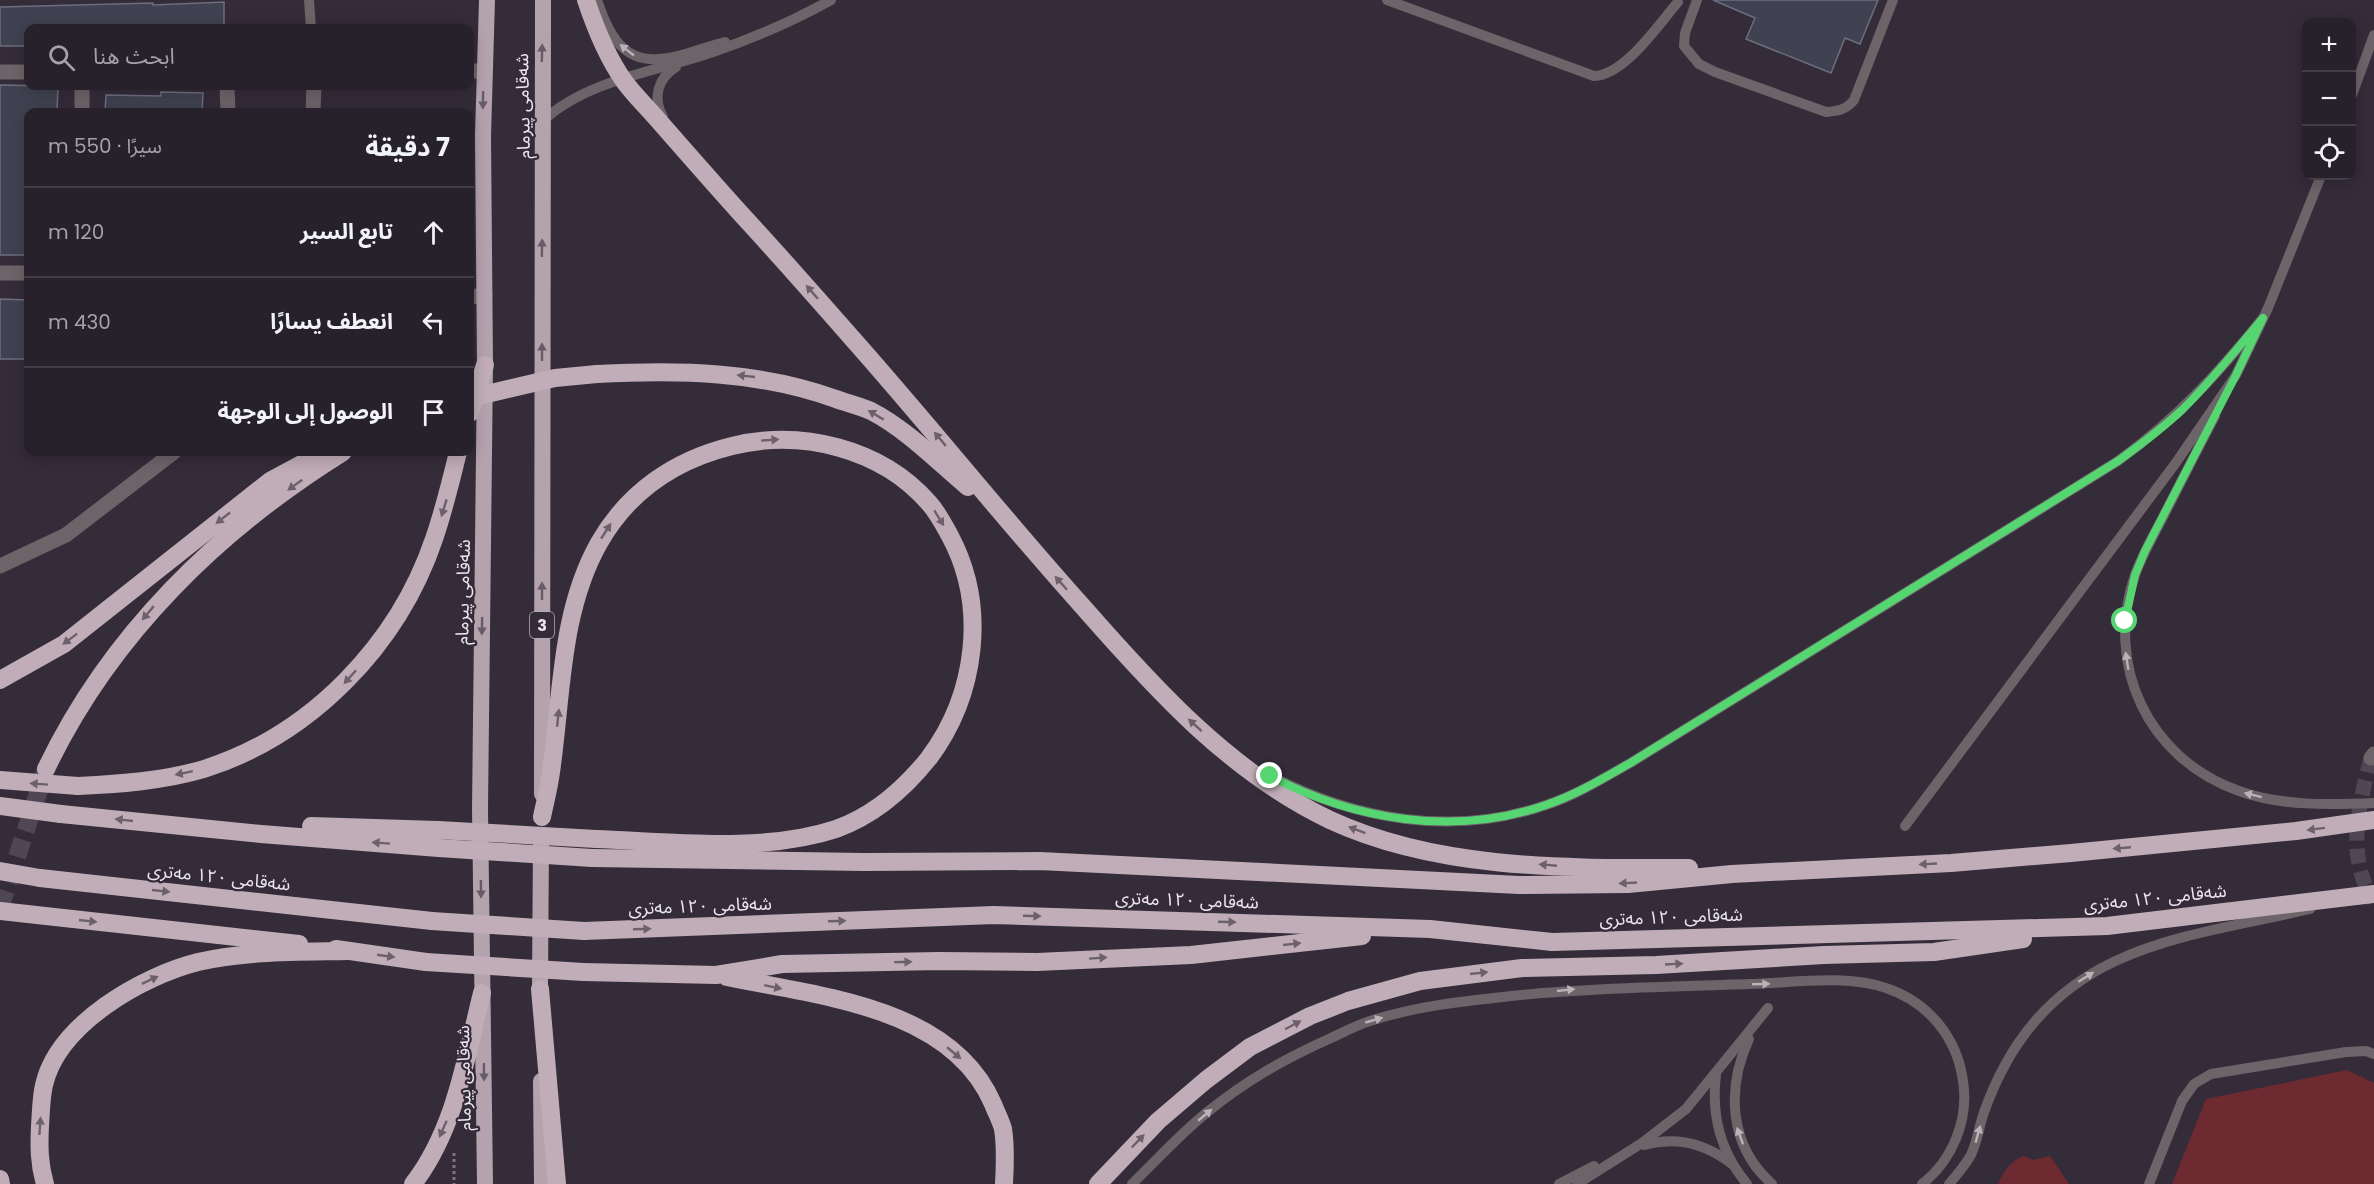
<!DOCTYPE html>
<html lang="ar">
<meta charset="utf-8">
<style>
:root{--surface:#27212b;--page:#2f2933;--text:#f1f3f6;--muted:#a4a3a9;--line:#433e47}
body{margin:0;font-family:Poppins,"Noto Sans Arabic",sans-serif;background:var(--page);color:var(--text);direction:rtl}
.controls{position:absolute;right:18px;top:18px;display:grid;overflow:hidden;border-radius:12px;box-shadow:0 3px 15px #0003}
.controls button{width:54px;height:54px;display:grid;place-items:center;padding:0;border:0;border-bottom:2px solid var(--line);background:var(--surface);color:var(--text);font:30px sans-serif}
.stop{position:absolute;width:18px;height:18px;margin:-14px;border:4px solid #56d671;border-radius:50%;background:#fff}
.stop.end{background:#56d671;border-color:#fff;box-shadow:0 2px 6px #0008}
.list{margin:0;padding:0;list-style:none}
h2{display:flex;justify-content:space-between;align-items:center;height:78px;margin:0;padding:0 24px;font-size:26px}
h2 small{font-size:20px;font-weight:400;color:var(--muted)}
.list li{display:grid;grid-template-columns:39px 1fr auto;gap:18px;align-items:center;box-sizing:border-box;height:90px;padding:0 24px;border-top:2px solid var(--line)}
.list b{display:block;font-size:22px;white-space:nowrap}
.list em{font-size:20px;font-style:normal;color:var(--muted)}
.icon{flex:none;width:33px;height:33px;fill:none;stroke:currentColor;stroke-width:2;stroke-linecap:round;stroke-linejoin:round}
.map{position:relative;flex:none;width:2374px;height:1184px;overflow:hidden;direction:ltr}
.search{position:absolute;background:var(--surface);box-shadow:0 3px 15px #0003;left:24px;top:24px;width:450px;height:66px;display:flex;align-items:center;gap:15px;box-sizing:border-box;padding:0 21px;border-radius:12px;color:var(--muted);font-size:22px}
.panel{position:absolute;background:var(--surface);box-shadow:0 3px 15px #0003;left:24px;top:108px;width:450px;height:348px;border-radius:12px;direction:rtl}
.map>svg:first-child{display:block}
</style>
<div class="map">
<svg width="2374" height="1184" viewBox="0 0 2374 1184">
<rect width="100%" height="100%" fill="#342c39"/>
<g fill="#6e2a31">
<polygon points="2347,1070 2374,1083 2374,1184 2172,1184 2206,1099"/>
<path d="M 2024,1156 L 2033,1160 L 2050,1156 L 2069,1184 L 1998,1184 C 2004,1171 2011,1160 2024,1156 Z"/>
</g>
<g fill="#404251" stroke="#6c6e7f" stroke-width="1.5">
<polygon points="1713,0 1878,0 1860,44 1845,38 1831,73 1746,39 1755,18"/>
<polygon points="224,2 224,28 28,28 28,46 0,46 0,7 153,3 153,5"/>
<polygon points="0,85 58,86 57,112 28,112 28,255 0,255"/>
<polygon points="161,92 203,93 202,112 105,112 106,95 161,96"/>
<polygon points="0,299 28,300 28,359 0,359"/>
</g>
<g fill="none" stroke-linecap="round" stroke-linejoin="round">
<path stroke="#4f4854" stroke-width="15" stroke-dasharray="15 8" stroke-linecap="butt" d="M 2371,758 C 2359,805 2345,858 2374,901"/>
<polyline stroke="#4f4854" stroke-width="18" stroke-dasharray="18 9" stroke-linecap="butt" points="0,908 46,769"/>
<polyline stroke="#7e7782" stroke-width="3" stroke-dasharray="3 3" stroke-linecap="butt" points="454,1153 454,1184"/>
<g stroke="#6c6469" stroke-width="10">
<polyline points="309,0 311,28"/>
<path d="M 597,0 C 601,11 605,24 612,34 C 639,80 686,51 725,42"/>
<path d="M 1387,0 L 1594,76 C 1625,75 1658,25 1678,2"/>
<path d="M 1697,0 L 1685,33 L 1684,46 L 1699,64 L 1715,72 L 1826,112 C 1838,111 1846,110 1854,100 L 1893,0"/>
<polyline points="2352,95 2374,35"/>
<path d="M 663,117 C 652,98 658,78 676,67"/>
<path d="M 544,120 C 587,80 658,71 713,52 C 754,38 793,21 831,0"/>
<path d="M 2215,416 C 2197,450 2180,484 2163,517 C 2153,536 2142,555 2135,575 C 2104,665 2148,759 2239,791 C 2280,806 2330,805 2374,803"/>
<path d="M 1271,776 C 1355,820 1454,837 1546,805 C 1576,795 1604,778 1632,762 L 2118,461 C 2177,418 2217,375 2263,318"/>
<polyline points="1905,826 2175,464 2236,375 2268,308 2321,176"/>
<path d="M 1749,1039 C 1726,1089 1729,1146 1772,1184"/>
<path d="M 1716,1075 C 1711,1115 1721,1153 1747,1184"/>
<path d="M 1644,1145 C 1676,1136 1706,1144 1732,1164"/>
<path d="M 1132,1184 C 1156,1161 1179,1135 1205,1114 C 1245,1081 1284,1059 1331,1038 C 1344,1032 1357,1025 1370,1021 C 1416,1006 1464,1001 1511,996 C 1590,988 1670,987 1749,984 C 1793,983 1844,974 1886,988 C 1928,1002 1957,1037 1963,1081 C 1969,1119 1953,1160 1922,1184"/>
<polyline points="1559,1184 1594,1166"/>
<polyline points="1577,1184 1642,1143 1686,1109 1768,1008"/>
<path d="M 1949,1184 C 1957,1175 1965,1165 1971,1155 C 1977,1142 1979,1128 1983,1115 C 1989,1098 1996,1081 2005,1065 C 2071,943 2190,937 2310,909"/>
<polyline points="2149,1184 2182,1101 2194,1084 2211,1074 2346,1052 2366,1051 2374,1054"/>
</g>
<g stroke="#6c6469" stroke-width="15">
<polyline points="470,71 483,71"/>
<polyline points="0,72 28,72"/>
<polyline points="82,86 82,112"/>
<polyline points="227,86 228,112"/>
<polyline points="313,112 314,86"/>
<polyline points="0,273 28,273"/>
</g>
<g stroke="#6c6469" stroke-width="15">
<polyline points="470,297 485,295"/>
<polyline points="0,566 66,535 174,452"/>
<polyline points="2371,758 2374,754"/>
</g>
<g stroke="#b4a2ac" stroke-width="16">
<polyline points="542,794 543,0"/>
<polyline points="540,983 541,841"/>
<polyline points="541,1081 542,1184"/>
<polyline points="485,1184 480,809 485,365 483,136 487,0"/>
</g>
<g stroke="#c0adb7" stroke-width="18">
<path d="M 586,0 C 595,27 607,57 624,81 C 634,95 647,107 658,120 C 686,152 714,184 742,215 C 779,255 815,296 851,337 C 930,426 1004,519 1084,608 C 1155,689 1231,773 1330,820 C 1440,871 1571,868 1689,868"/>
<path d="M 597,374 C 680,370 758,371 836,399 C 847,403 860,406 871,411 C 906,429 937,461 968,487"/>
<polyline points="470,413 485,365"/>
<polyline points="0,680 64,644 270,481 324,452"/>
<path d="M 46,769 C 110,635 218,530 343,452"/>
<path d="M 78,786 C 119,784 164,781 204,769 C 311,735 398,645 434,539 C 444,510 451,481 458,452"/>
<polyline points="61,814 261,834 439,848"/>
<path d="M 542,817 C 545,802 549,788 551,772 C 562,696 560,612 599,543 C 628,492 675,460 732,446 C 801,429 881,448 929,503 C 938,513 944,525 950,536 C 988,607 976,695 929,758 C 905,788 873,816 836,829 C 763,853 672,842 596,839"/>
<polyline points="311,826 438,830"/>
<polyline points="592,858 864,862 1040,861 1519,885 1628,884 1732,874 1951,863 2071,853 2296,831 2374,820"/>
<polyline points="40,878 432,921"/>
<polyline points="0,911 299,944"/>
<polyline points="584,931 994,915 1430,929 1552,942 2107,926 2374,894"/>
<polyline points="336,949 426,962"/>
<polyline points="583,972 716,975 782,964 939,961 1037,962 1191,955 1362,936"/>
<path d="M 727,977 C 817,996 951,1006 993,1104 C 996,1112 1001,1121 1003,1129 C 1006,1147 1005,1166 1004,1184"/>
<polyline points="540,989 557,1184"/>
<polyline points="0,1179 1,1184"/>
<path d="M 45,1184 C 39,1164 39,1146 40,1126 C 41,1112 41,1098 44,1085 C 58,1024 142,976 198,962 C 247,951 298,952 348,951"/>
<path d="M 413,1184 C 455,1130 466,1057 482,993"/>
<polyline points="1098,1184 1158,1121 1206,1080 1250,1047 1310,1016 1348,1001 1420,981 1522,968 1656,965 1824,955 1934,952 2023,939"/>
</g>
<g stroke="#c0adb7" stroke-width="18">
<polyline points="470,398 555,378 597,374"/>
<polyline points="0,780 78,786"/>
<polyline points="0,806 61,814"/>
<polyline points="438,830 596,839"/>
<polyline points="439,848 592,858"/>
<polyline points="0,871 40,878"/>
<polyline points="432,921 584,931"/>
<polyline points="426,962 583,972"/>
</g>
</g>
<defs><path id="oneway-solid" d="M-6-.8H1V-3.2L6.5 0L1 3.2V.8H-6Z" transform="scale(1.5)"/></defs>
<g fill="#b8b2b9">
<use href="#oneway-solid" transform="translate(627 50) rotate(-142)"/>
<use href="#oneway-solid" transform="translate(2127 661) rotate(-99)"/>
<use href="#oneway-solid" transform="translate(2253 795) rotate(-166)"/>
<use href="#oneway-solid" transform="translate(2086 977) rotate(-32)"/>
<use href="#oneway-solid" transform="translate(1761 984) rotate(-2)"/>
<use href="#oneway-solid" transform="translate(1566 990) rotate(-6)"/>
<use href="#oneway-solid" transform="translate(1374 1020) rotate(-16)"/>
<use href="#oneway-solid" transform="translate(1205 1115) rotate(-40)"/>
<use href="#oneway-solid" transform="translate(1978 1134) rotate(-74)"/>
<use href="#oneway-solid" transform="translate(1740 1136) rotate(-110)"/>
</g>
<g fill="#675b67">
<use href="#oneway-solid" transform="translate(542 53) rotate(-89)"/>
<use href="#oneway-solid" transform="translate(483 100) rotate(91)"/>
<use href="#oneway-solid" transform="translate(542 248) rotate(-89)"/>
<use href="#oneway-solid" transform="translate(542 352) rotate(-90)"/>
<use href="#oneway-solid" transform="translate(542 591) rotate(-90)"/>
<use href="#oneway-solid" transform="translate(482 626) rotate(91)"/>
<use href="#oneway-solid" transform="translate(481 889) rotate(89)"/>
<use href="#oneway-solid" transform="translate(484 1072) rotate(89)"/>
</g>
<g fill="#6c606b">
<use href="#oneway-solid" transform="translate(812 292) rotate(-131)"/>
<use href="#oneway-solid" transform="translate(746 376) rotate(-174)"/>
<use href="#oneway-solid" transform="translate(876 415) rotate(-149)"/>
<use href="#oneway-solid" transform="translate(940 439) rotate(-130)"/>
<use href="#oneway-solid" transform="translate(770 440) rotate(-4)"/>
<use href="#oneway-solid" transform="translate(295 485) rotate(144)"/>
<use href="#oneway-solid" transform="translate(444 508) rotate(107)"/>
<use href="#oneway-solid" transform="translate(223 518) rotate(142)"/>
<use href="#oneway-solid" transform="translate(939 518) rotate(58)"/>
<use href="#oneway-solid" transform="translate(606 531) rotate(-57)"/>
<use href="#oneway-solid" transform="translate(1061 583) rotate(-132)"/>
<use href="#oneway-solid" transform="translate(148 613) rotate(130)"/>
<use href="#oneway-solid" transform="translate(70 639) rotate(143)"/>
<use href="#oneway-solid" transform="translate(350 677) rotate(132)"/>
<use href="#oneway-solid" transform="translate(558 718) rotate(-84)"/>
<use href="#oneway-solid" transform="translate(1195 725) rotate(-138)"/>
<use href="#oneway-solid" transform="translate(184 773) rotate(168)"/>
<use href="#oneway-solid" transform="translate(39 784) rotate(-176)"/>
<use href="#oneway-solid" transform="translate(124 820) rotate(-174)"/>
<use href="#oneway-solid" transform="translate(2316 829) rotate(173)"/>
<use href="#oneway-solid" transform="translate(1357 830) rotate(-159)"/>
<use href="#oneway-solid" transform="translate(381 843) rotate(-176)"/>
<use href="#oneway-solid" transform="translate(2122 848) rotate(175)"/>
<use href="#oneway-solid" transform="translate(1928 864) rotate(177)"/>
<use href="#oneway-solid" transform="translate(1548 865) rotate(-175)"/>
<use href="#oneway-solid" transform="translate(1628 883) rotate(177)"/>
<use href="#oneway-solid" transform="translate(161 891) rotate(6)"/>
<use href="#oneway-solid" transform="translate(1032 916) rotate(2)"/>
<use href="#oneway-solid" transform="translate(88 921) rotate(6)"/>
<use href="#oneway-solid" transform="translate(837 921) rotate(-2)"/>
<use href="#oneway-solid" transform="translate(1227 922) rotate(2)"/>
<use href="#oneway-solid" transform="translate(642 929) rotate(-2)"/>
<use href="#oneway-solid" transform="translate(1292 944) rotate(-6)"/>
<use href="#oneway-solid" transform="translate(386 956) rotate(8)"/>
<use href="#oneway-solid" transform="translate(1098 958) rotate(-4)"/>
<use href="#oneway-solid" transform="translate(903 962) rotate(-1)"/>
<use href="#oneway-solid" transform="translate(1674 964) rotate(-3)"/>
<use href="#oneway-solid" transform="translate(1479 973) rotate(-6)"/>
<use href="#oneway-solid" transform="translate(150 980) rotate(-25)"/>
<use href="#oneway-solid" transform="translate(773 987) rotate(12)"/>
<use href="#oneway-solid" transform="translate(1293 1025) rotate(-28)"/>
<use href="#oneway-solid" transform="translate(954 1053) rotate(40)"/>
<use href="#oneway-solid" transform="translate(40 1126) rotate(-86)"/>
<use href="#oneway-solid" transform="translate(443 1129) rotate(114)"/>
<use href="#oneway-solid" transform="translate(1138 1141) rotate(-46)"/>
</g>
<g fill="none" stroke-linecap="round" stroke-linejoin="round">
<path stroke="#56d671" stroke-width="8" d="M 1270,776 C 1354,820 1454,837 1546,805 C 1576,795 1604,778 1632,762 L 2118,461 C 2140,445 2163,428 2183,409 C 2212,380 2237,349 2263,318 L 2236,375 L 2145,551 L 2135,575 L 2125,621"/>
</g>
<g text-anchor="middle" stroke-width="4.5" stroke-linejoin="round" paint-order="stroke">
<rect fill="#342c39" stroke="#b4aeb8" stroke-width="1.5" x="530" y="612" width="24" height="26" rx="4.5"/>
<g font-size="16" font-weight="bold" fill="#ebe6ef">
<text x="542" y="631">3</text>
</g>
<g font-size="18" fill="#ebe6ef" stroke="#342c39">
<text transform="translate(523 106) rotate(-91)" y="6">شەقامی پیرمام</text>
<text transform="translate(463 592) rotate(-89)" y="6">شەقامی پیرمام</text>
<text transform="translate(219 877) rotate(6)" y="6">شەقامی ١٢٠ مەتری</text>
<text transform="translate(2155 898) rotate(-6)" y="6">شەقامی ١٢٠ مەتری</text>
<text transform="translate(1187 900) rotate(2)" y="6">شەقامی ١٢٠ مەتری</text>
<text transform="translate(700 906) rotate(-2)" y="6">شەقامی ١٢٠ مەتری</text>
<text transform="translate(1671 917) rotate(-2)" y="6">شەقامی ١٢٠ مەتری</text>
<text transform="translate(464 1078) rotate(-91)" y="6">شەقامی پیرمام</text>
</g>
</g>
</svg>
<div class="controls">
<button>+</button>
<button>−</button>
<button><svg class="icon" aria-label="locate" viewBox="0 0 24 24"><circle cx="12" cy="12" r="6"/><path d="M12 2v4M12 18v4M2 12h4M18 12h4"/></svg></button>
</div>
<div class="stop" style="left:2125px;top:621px"></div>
<div class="stop end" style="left:1270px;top:776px"></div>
<div class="search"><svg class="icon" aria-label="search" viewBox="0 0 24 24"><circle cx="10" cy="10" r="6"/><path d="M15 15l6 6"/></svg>ابحث هنا</div>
<section class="panel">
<h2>7 دقيقة<small>سيرًا · 550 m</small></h2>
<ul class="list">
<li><svg class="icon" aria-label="ahead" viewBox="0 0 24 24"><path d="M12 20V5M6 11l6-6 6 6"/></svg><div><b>تابع السير</b></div><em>120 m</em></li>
<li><svg class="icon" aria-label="left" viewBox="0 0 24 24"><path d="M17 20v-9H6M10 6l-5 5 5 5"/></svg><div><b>انعطف يسارًا</b></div><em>430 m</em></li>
<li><svg class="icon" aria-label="arrive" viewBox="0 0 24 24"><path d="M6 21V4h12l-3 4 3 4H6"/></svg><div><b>الوصول إلى الوجهة</b></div></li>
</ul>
</section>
</div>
